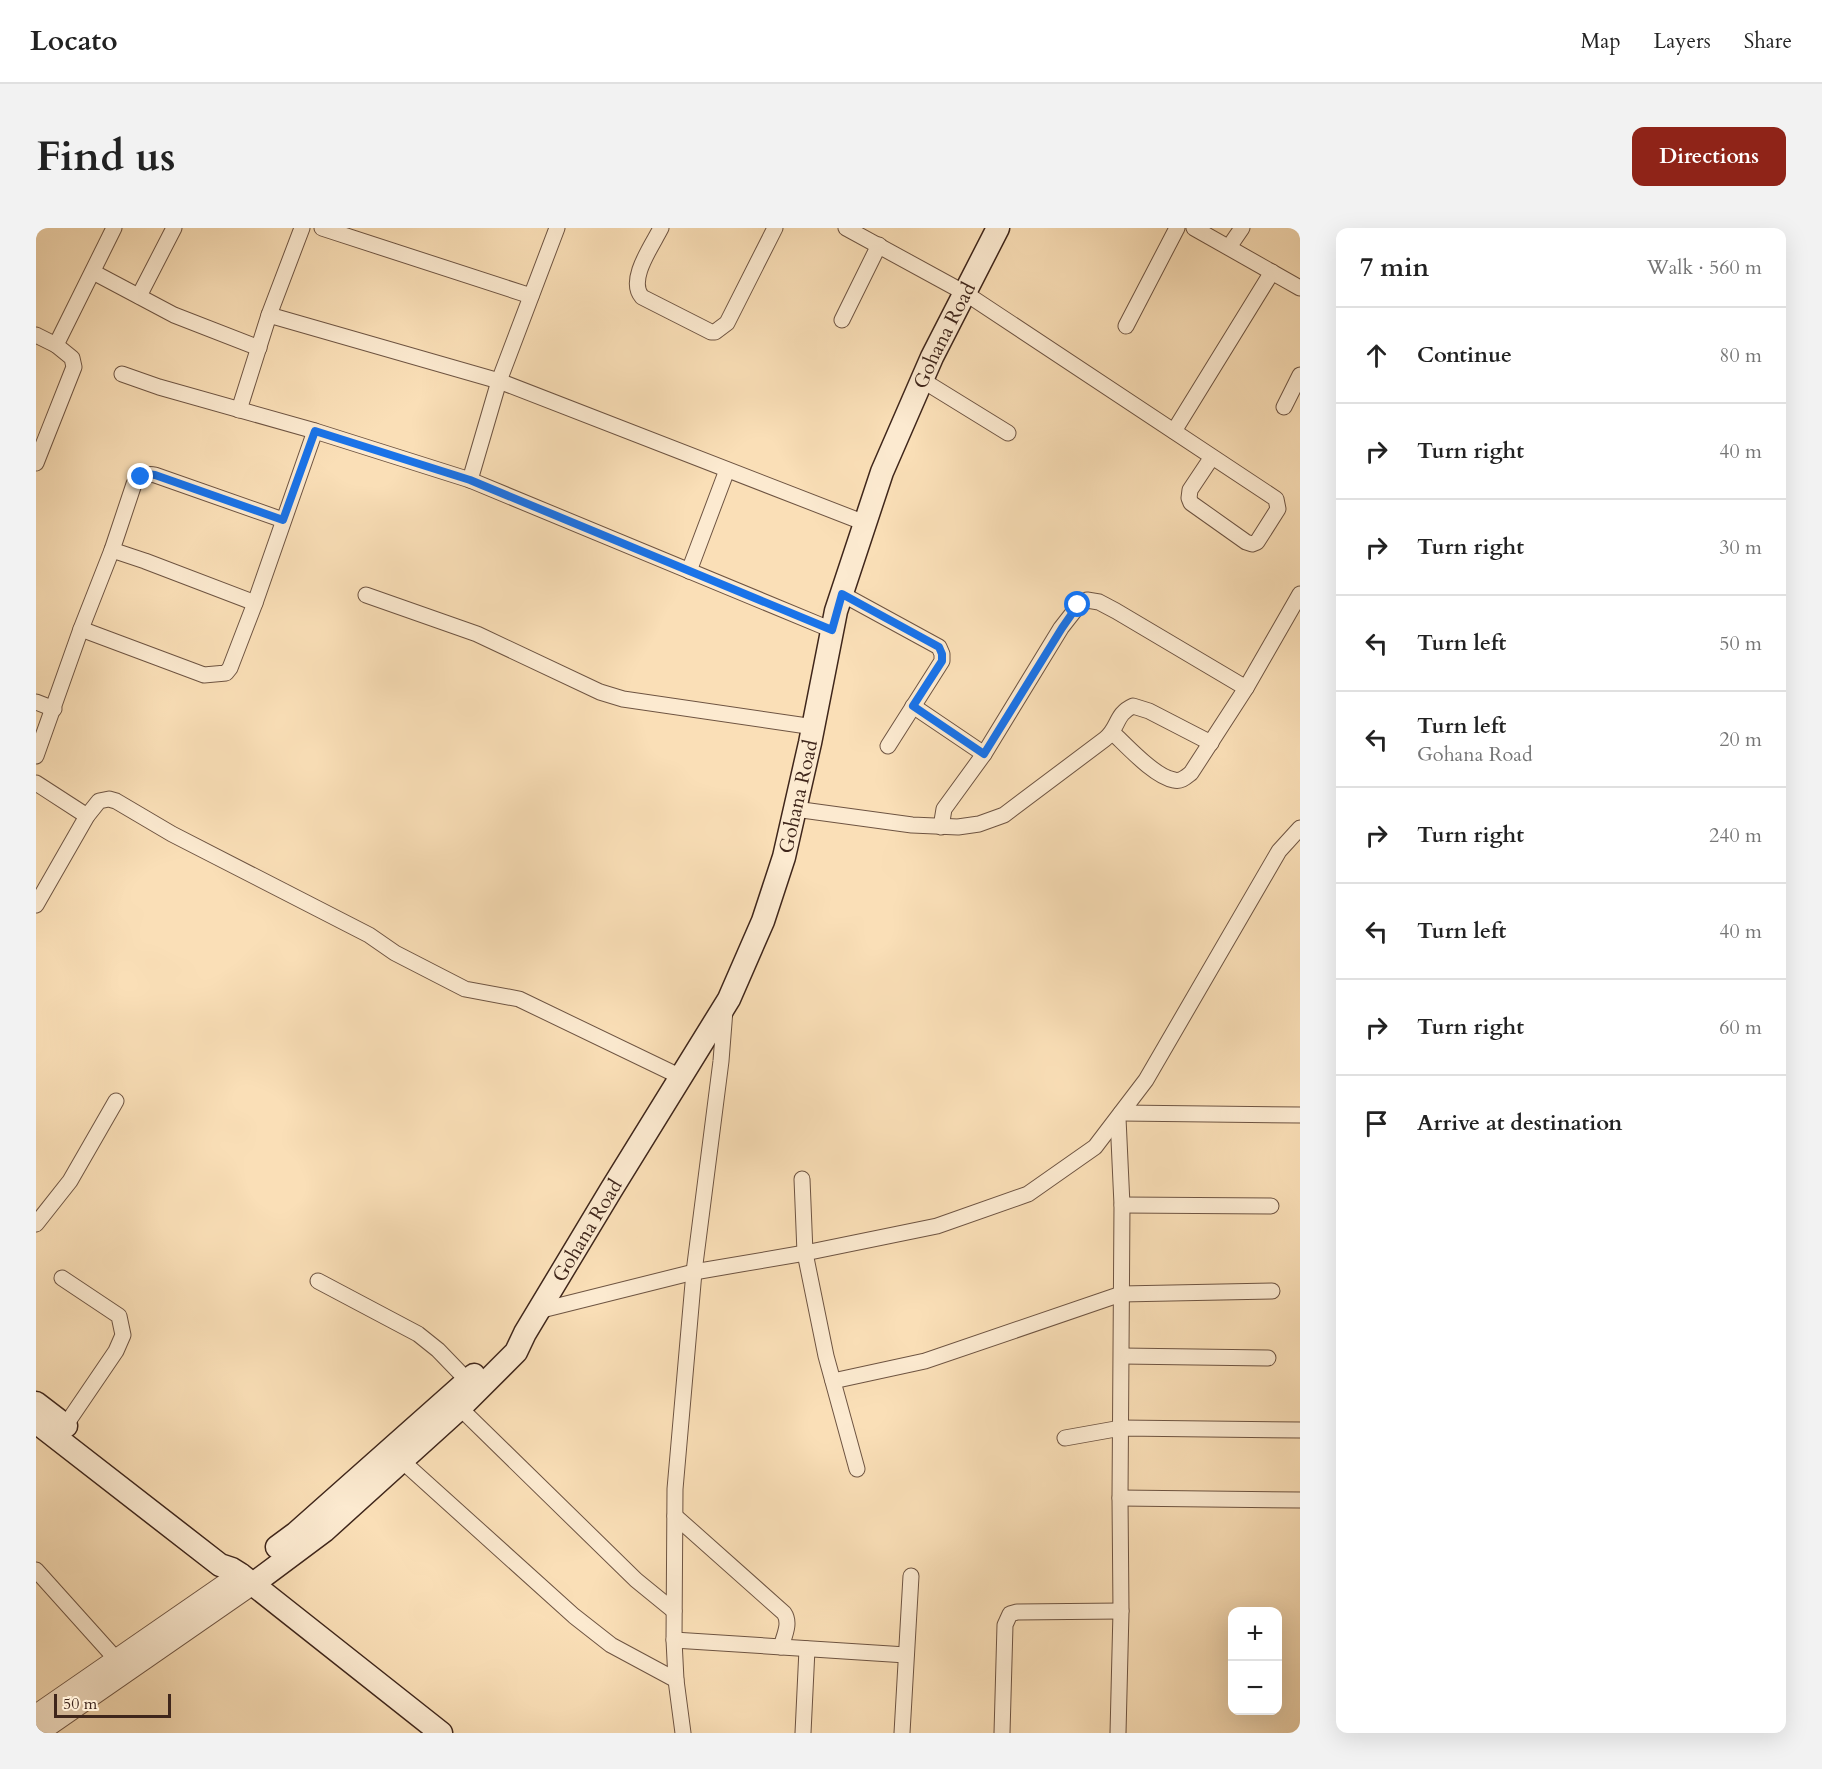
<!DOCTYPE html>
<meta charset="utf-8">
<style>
:root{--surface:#fff;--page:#f2f2f2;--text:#222;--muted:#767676;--line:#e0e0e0;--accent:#8f2418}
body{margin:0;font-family:Cardo,serif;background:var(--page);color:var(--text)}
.controls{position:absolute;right:18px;bottom:18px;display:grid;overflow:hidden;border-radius:12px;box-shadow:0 6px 24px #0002}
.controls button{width:54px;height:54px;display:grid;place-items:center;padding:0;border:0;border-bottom:2px solid var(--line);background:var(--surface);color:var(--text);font:30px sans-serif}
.scale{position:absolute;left:18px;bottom:15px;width:117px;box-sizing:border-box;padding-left:6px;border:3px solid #3f261b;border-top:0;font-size:16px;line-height:21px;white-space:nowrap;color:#3f261b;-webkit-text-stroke:4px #fcead0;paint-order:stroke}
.stop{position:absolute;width:18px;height:18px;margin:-14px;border:4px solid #1a73e8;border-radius:50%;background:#fff}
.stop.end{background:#1a73e8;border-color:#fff;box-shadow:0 2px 6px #0008}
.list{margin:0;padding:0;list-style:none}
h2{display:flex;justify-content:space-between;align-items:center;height:78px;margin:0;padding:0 24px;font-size:26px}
h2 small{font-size:20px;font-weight:400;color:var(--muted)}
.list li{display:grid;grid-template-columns:39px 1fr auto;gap:18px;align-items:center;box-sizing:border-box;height:96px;padding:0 24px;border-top:2px solid var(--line)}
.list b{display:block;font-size:22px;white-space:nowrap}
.list p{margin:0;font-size:20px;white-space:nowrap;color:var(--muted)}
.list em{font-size:20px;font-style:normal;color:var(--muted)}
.icon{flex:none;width:33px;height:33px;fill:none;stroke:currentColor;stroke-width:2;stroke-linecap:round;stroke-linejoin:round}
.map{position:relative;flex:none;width:1264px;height:1505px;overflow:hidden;border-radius:12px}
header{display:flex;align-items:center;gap:36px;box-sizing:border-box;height:84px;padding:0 30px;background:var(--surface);border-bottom:2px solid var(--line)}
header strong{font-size:28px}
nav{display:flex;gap:33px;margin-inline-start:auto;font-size:21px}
.intro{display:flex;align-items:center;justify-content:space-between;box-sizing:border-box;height:144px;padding:0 36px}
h1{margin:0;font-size:42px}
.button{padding:15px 27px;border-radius:12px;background:var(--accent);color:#fff;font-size:21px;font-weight:700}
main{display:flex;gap:36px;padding:0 36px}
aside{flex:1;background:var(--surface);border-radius:12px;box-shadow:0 6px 24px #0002}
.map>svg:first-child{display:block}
</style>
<header>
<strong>Locato</strong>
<nav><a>Map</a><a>Layers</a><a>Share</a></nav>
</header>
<div class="intro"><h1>Find us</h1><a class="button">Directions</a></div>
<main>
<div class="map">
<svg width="1264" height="1505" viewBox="0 0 1264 1505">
<rect width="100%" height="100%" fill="#fadfb7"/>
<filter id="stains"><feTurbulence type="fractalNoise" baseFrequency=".00333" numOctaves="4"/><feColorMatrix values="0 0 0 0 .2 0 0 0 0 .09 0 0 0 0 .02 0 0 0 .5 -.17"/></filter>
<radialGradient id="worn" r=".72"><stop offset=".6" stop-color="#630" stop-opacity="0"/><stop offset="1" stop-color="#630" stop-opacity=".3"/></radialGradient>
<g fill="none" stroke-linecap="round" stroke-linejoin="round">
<g stroke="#6e5442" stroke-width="17">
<g id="minor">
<polyline points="286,0 495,68"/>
<path d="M 625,0 C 616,18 591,52 606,69 L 675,104 L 679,104 L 691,95 L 739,0"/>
<polyline points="810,0 929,65 1240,271 1242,281 1221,314 1216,316 1210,314 1155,275 1153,270 1154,262 1176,229"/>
<polyline points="1158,0 1264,60"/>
<polyline points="1193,19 1206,0"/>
<polyline points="57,44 138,87 223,120"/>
<polyline points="103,68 138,0"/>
<polyline points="233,87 463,153 829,295"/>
<polyline points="806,92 843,17"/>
<polyline points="1090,98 1141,0"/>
<polyline points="0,107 20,117"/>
<polyline points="86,146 123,159 279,203 434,252 796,402"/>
<polyline points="886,152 972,205"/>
<polyline points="1248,179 1264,147"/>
<polyline points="203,182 233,87 266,0"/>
<polyline points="1138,203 1236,44"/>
<polyline points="0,235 38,139 36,130 20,117 78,0"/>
<polyline points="434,252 463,153 521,0"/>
<polyline points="76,322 109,333 219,375"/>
<polyline points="653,343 691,242"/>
<polyline points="806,366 903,419 906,426 906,433 852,518"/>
<polyline points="330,367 441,406 564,464 587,471 778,499"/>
<polyline points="45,401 168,447 190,445 194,440 219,375 279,203"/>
<polyline points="0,474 18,481"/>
<polyline points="877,478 948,526"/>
<path d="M 1077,505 C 1091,518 1119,549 1138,552 C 1145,554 1150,549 1155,545 L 1210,460 L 1264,366"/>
<path d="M 0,528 L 45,401 L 76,322 L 98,256 C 105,249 109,245 119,247 L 247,292"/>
<polyline points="0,555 51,588"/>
<path d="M 759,581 L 876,597 L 922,599 L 943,596 L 968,587 L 1069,511 C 1083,500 1079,486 1097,478 L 1113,483 L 1175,515"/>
<polyline points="905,599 908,581 948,526 1025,400 1043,377 1051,372 1063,374 1080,383 1210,460"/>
<polyline points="0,677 51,588 63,573 73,571 80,573 136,606 333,707 359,725 429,761 483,771 645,849"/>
<polyline points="1085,885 1264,887"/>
<polyline points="1082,890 1086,977 1084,1270 1085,1383 1082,1505"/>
<polyline points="766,951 769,1025 790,1128 821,1241"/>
<polyline points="1086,977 1235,978"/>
<polyline points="0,996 34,953 80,873"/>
<polyline points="26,1050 83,1088 87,1107 80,1123 29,1198"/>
<polyline points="282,1053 382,1106 402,1122 431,1152"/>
<polyline points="502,1083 658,1044 769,1025 901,998 992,966 1059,919 1110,852 1243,623 1264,600"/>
<polyline points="1086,1128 1232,1130"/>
<polyline points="797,1153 889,1133 1085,1066 1236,1063"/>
<polyline points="424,1180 600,1352 638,1383"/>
<polyline points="1029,1210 1085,1200 1264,1202"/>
<polyline points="365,1232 538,1388 575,1417 640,1452"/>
<polyline points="1084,1270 1264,1272"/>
<path d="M 639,1288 L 748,1385 C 755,1395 748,1408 745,1419"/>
<polyline points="0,1342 80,1431"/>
<polyline points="638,1412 870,1427"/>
<polyline points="647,1505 640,1452 638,1412 639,1261 658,1044 685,833 689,782"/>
<polyline points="767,1505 771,1421"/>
<polyline points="866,1505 875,1348"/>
<polyline points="966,1505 969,1397 974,1386 981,1384 1085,1383"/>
</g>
</g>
<g stroke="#6e5442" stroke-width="22">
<g id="tertiary">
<polyline points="0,1487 204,1346"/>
<polyline points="2,1505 217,1356"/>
</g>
</g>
<g stroke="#3f261b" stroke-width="25">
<g id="secondary">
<polyline points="0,1175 30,1198"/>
<polyline points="0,1194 184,1337 196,1341 204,1346 405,1505"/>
<polyline points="241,1319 260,1305 438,1147"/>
<path id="s1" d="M 217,1356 L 288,1303 L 424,1180 L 480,1124 L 489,1105 L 575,962 L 693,771 L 727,693 L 748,629 L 774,515 L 800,383 L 846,244 L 896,129 L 962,0"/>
</g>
</g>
<use href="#minor" stroke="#fcead0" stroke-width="15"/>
<use href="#tertiary" stroke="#fcead0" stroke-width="20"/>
<use href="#secondary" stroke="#fcead0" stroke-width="22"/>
</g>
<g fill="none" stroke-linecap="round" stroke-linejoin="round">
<polyline stroke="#1a73e8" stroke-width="8" points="105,249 110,246 119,247 247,292 279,203 434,252 796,402 806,366 903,419 906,426 906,433 877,478 948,526 1026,400 1042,377"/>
</g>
<g text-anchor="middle" stroke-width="4.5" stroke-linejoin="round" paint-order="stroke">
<g font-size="20" fill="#3f261b" stroke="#fcead0">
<text dy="7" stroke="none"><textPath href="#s1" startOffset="1464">Gohana Road</textPath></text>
<text dy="7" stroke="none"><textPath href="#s1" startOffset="978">Gohana Road</textPath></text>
<text dy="7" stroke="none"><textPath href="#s1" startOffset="492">Gohana Road</textPath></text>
</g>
</g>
<rect width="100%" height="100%" filter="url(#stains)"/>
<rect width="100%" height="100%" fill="url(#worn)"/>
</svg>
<div class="controls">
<button>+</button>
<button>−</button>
</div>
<div class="scale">50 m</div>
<div class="stop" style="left:1042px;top:377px"></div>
<div class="stop end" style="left:105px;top:249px"></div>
</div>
<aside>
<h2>7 min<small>Walk · 560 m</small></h2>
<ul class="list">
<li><svg class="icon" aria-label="ahead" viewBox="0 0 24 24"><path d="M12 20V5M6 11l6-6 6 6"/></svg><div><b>Continue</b></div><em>80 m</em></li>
<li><svg class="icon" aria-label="right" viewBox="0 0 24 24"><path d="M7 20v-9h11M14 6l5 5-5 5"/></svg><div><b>Turn right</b></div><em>40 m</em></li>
<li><svg class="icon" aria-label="right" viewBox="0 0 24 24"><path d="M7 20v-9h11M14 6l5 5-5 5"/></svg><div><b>Turn right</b></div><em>30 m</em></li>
<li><svg class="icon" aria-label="left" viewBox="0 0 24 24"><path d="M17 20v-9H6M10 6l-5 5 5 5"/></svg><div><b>Turn left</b></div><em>50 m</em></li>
<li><svg class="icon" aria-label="left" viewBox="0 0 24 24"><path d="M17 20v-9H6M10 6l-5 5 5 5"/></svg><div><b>Turn left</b><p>Gohana Road</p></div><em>20 m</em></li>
<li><svg class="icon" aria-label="right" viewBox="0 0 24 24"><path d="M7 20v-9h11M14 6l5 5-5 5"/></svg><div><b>Turn right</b></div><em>240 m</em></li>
<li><svg class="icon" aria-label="left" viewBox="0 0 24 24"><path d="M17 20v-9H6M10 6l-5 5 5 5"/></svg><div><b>Turn left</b></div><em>40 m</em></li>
<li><svg class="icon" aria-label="right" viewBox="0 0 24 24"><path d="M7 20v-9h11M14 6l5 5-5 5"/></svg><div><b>Turn right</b></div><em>60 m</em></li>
<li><svg class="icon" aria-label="arrive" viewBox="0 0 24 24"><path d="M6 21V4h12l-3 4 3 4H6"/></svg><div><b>Arrive at destination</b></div></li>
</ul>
</aside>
</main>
